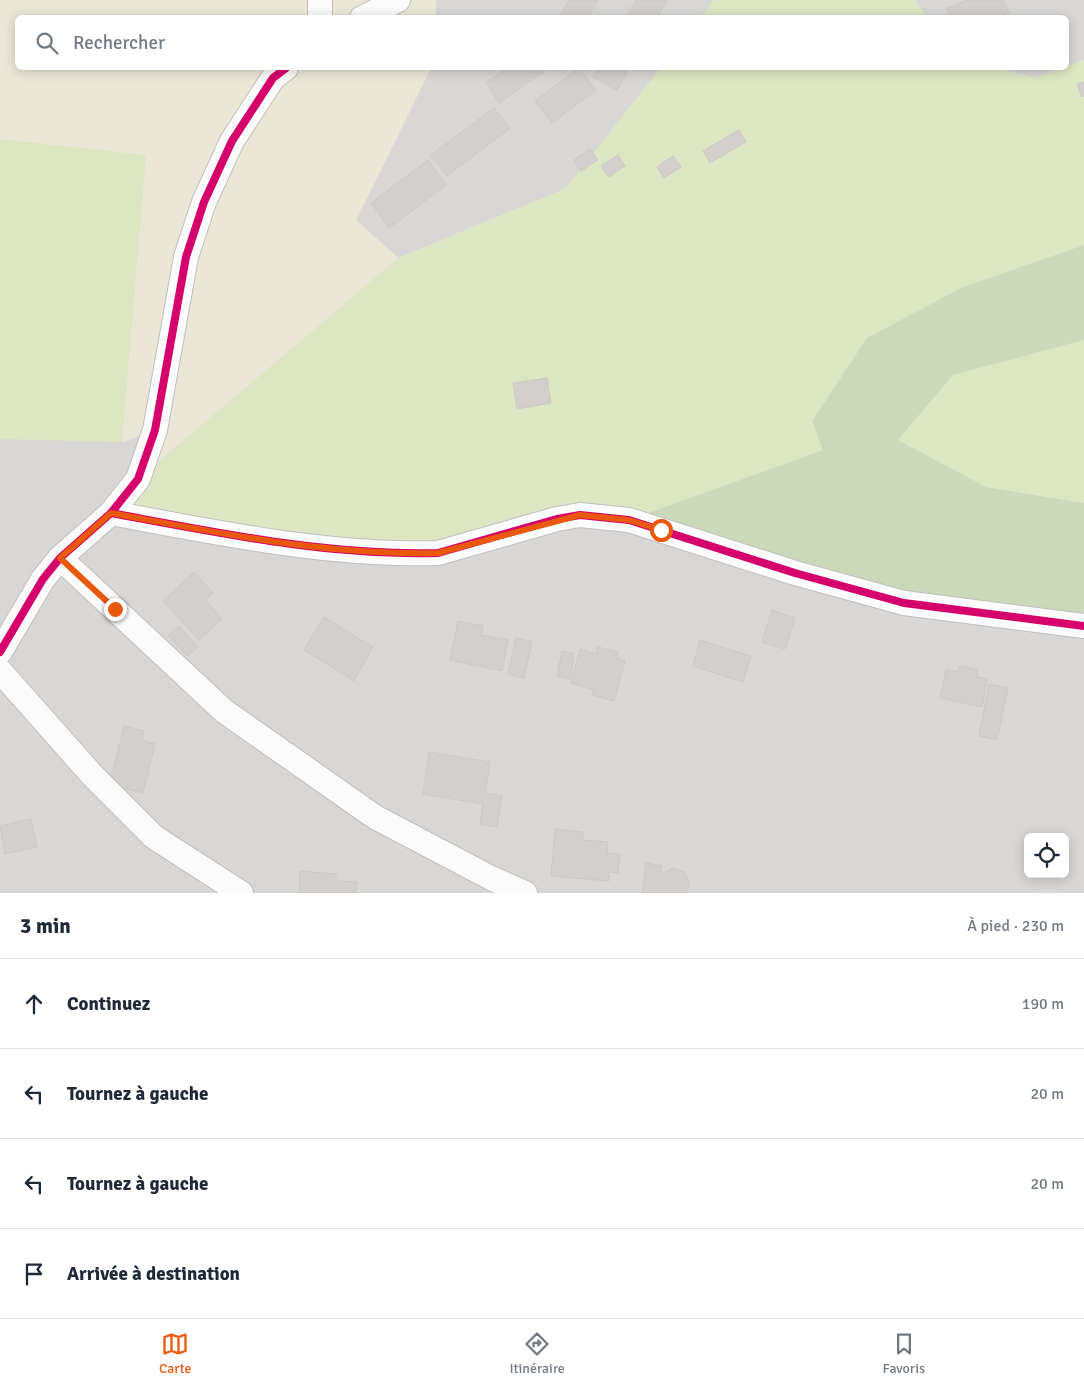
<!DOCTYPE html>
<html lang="fr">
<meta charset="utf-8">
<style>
:root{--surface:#fff;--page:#f6f6f7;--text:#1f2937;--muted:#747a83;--line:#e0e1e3;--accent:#ea580c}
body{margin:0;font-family:Signika,sans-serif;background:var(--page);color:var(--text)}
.controls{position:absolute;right:15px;bottom:15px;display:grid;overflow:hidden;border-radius:8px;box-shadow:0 2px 12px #0003}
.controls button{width:45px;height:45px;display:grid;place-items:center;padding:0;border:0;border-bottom:1px solid var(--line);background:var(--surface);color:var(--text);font:25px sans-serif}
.stop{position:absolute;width:15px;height:15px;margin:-11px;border:4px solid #ea580c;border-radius:50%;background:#fff}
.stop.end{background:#ea580c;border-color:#fff;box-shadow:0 1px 5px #0008}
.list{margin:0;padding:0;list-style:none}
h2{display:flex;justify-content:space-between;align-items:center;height:65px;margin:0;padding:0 20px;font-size:21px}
h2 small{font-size:16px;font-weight:400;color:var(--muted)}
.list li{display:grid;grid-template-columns:32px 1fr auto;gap:15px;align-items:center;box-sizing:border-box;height:90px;padding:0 20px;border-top:1px solid var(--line)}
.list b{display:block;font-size:19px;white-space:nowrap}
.list em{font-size:16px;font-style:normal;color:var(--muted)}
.icon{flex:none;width:28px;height:28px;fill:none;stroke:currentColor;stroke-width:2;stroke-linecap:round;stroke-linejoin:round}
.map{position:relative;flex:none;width:1084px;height:893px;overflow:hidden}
.search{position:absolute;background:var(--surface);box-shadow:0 2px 12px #0003;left:15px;right:15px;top:15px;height:55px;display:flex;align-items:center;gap:12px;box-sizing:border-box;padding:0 18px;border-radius:8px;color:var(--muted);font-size:19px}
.sheet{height:425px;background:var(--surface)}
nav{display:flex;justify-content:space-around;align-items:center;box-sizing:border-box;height:70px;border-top:1px solid var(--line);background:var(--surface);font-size:14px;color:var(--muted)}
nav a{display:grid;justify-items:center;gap:2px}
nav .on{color:var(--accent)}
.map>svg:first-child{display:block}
</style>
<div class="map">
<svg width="1084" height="893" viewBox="0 0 1084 893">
<rect width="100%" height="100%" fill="#eae7e4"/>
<g fill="#d9d7d5" fill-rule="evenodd">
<polygon points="436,0 721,0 713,1 701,18 436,17"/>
<polygon points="915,0 1084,0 1084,60 1067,67 1066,18 926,17"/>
<polygon points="431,68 661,68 565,189 398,258 356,220"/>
<polygon points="996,68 1064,68 1035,78"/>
<path d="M 0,139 L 123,442 L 155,430 L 580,515 L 1084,626 L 1084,893 L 0,893 ZM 1028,837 L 1065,837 L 1065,874 L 1028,874 Z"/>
</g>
<polygon fill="#ebe7d7" points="0,0 436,0 436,18 18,18 18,68 431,68 356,220 398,258 138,479 154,430 122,442 146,155 0,139"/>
<g fill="#dde6c2">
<polygon points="721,0 915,0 926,17 701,17 713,1"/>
<polygon points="1084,60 1084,245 963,287 823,450 629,520 605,516 438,553 111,513 138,479 398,258 565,189 661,68 996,68 1035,78"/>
<polygon points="0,139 146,155 122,442 0,439"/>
<polygon points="1084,340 1084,503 986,487 897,441 953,375"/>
</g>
<polygon fill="#cbd8ba" points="1084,245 1084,340 953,375 898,440 986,487 1084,503 1084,626 904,603 629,520 823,450 812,421 867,338 963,287"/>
<g fill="#d2cfcd" stroke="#cdc8c5">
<polygon points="569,0 598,0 587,18 559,18"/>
<polygon points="636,0 667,0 657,18 626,18"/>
<polygon points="967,0 1003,0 1009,12 996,18 951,18 947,8"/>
<polygon points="508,68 549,68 499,103 486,82"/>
<polygon points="579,68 596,90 552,123 535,101"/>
<polygon points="598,68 629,68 617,90 593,77"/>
<polygon points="1084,82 1084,96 1082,97 1077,84"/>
<polygon points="494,108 510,128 447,176 431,155"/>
<polygon points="739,130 746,142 710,163 703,151"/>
<polygon points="590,149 598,160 581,171 574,160"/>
<polygon points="618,155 625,166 609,177 601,166"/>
<polygon points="673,156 681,167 664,178 657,167"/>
<polygon points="428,160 446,185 389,228 371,203"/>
<polygon points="547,378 551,403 517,409 513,383"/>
<polygon points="194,572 213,593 205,600 222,619 199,640 163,601"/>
<polygon points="772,610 795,618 785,649 762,642"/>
<polygon points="324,617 373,647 354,681 304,650"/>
<polygon points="458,621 483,626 481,635 508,640 502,671 450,660"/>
<polygon points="179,626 198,647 187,656 168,635"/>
<polygon points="516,638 532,642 524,678 508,674"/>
<polygon points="700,640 751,656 743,682 693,666"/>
<polygon points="598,647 618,652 616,658 625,661 614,701 592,695 594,690 571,683 580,649 596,654"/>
<polygon points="562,651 574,654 570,679 557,676"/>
<polygon points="960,666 978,670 977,677 987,679 982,707 940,698 946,670 958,672"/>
<polygon points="989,684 1008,688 997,740 979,736"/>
<polygon points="124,726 144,731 142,740 155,744 143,793 126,789 124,795 108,790"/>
<polygon points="429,752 490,762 485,793 502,796 497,827 480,824 483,804 423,794"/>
<polygon points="31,819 37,847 5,854 0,826"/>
<polygon points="555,829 583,832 583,840 608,842 607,853 620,854 618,873 609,872 609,881 551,876"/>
<polygon points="646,863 662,866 660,873 664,873 672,868 684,872 689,880 687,893 642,893"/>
<polygon points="300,871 336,874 336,881 357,882 356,893 299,893"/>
</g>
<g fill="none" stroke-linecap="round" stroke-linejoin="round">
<g stroke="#c1bfbe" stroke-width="26">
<g id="minor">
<polyline points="320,18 320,0"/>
<polyline points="362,18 398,0"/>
<path d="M 111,513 C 219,533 328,556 438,553 L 557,519 L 580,515 L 629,520 L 795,573 L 904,603 L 1084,626"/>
<polyline points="60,558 224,711 375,817 491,878 525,893"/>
<polyline points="0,652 43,579 60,558 111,513 138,479 155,430 186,257 204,202 232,141 273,78 286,68"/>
<polyline points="0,671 93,776 154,837 241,893"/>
</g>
</g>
<use href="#minor" stroke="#fcfbfb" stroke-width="24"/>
<g stroke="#fff" stroke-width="11">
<g id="cycleway">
<path d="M 111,513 C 219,533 328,556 438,553 L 557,519 L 580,515 L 629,520 L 795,573 L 904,603 L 1084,626"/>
<polyline points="0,652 43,579 60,558 111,513 138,479 155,430 186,257 204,202 232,141 273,78 286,68"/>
</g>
</g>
<use href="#cycleway" stroke="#d6006c" stroke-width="8"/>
</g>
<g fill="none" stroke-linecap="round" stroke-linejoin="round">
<path stroke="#ea580c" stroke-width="6" d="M 115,609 L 60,558 L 111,513 C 219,533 328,556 438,553 L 580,515 L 629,520 L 661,530"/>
</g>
</svg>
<div class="controls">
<button><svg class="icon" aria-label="locate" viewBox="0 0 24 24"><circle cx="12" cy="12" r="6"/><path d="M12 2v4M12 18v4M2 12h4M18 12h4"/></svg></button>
</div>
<div class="stop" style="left:661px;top:530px"></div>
<div class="stop end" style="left:115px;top:609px"></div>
<div class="search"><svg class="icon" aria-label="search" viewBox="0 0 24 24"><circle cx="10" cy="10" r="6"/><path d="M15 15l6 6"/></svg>Rechercher</div>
</div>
<section class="sheet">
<h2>3 min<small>À pied · 230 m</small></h2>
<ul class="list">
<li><svg class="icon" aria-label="ahead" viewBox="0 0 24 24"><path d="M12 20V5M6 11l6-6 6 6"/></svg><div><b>Continuez</b></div><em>190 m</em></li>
<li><svg class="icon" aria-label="left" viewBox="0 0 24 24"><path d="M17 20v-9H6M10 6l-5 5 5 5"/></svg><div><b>Tournez à gauche</b></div><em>20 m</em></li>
<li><svg class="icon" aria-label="left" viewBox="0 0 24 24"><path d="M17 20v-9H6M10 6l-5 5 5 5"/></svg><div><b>Tournez à gauche</b></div><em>20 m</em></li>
<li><svg class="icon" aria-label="arrive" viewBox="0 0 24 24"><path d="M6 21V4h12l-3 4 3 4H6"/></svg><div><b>Arrivée à destination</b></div></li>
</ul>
</section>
<nav>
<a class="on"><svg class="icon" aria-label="map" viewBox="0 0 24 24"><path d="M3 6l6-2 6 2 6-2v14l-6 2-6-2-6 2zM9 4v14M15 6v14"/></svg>Carte</a>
<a><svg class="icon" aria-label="directions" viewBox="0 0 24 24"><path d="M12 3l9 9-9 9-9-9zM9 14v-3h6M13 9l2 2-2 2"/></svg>Itinéraire</a>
<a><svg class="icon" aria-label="saved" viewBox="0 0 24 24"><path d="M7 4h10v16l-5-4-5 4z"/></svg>Favoris</a>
</nav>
